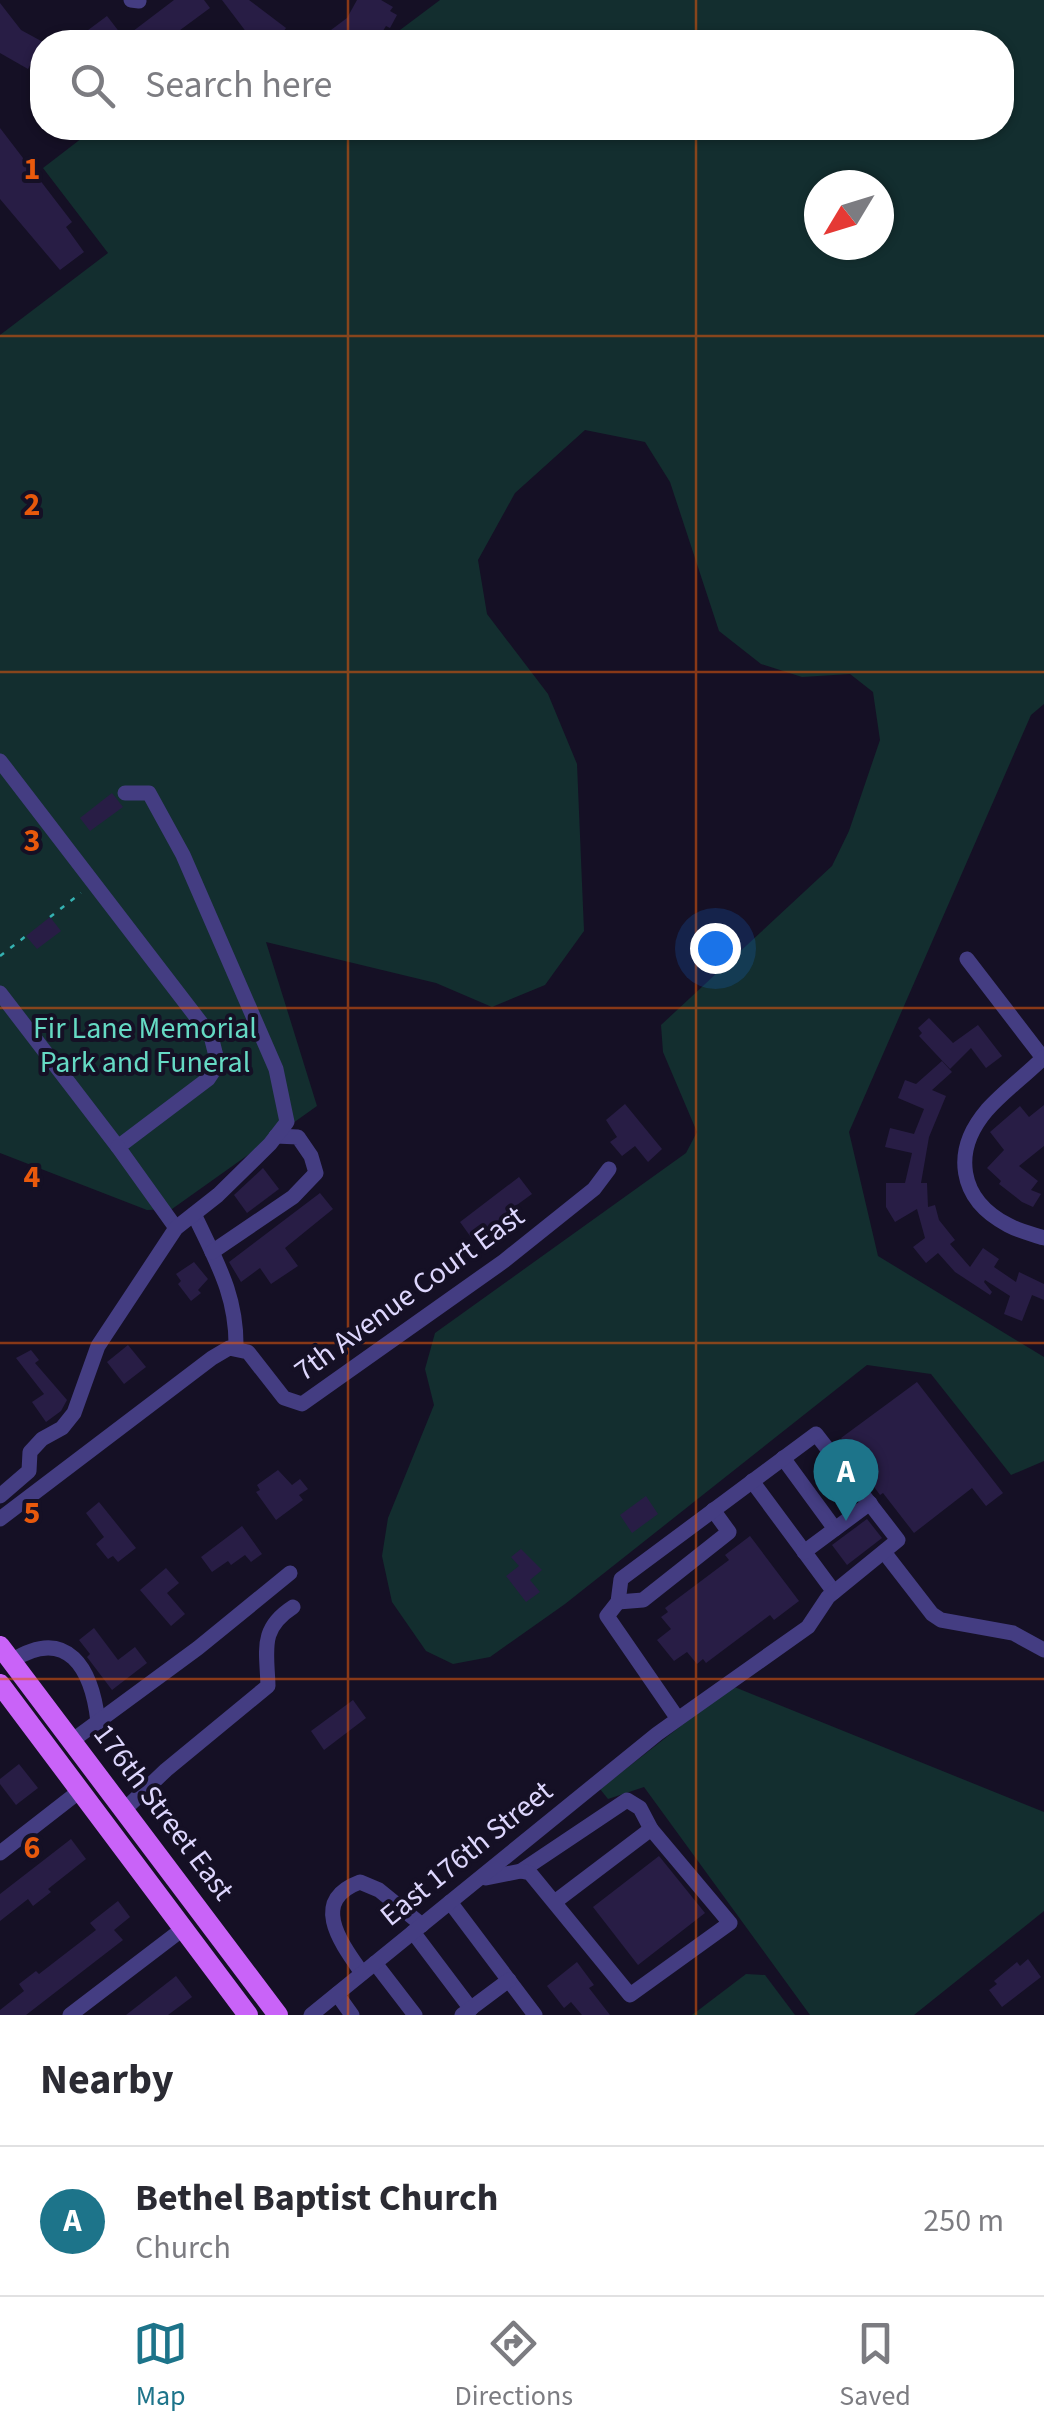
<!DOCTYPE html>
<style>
:root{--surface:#fff;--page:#f2f2f3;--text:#2b2b33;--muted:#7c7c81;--line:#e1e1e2;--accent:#1d748a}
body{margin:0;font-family:"Source Sans 3",sans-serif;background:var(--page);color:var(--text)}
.compass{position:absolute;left:804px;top:170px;width:90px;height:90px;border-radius:50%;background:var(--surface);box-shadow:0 2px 8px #0004;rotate:232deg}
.you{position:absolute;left:715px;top:948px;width:35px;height:35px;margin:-25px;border:8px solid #fff;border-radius:50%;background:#1a73e8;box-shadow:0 0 0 15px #1a73e833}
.badge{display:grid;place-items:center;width:65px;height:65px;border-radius:50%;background:var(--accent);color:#fff;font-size:32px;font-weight:700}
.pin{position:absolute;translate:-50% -82px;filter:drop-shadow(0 2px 5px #0008)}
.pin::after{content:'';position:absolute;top:52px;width:35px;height:30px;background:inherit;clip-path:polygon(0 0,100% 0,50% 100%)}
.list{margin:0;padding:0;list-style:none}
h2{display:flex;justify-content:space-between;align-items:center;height:130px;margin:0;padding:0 40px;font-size:42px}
h2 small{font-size:32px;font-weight:400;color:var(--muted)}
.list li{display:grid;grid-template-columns:65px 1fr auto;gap:30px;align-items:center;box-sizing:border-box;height:150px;padding:0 40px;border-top:2px solid var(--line)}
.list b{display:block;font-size:38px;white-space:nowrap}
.list p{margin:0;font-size:32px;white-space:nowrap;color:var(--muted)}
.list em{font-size:32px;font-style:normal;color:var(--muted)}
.icon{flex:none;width:55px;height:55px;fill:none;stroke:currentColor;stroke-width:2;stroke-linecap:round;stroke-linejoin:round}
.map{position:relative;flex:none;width:1044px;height:2015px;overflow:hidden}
.search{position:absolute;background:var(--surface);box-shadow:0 2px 8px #0004;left:30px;right:30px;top:30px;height:110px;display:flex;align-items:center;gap:25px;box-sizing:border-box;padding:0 35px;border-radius:40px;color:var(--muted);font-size:38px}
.sheet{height:280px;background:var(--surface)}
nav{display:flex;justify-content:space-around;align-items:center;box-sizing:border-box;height:140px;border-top:2px solid var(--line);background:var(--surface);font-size:28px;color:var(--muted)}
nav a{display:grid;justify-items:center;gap:5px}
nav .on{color:var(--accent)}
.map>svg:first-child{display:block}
</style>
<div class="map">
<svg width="1044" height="2015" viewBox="0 0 1044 2015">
<rect width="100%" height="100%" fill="#151025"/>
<g fill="#132e2f" fill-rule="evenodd">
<path d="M 440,0 L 1044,0 L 1044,704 L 1031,715 L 849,1132 L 878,1256 L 1044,1357 L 1044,1461 L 1011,1475 L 931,1374 L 867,1365 L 565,1604 L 490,1657 L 453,1664 L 426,1651 L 392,1602 L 382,1556 L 388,1518 L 434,1405 L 425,1369 L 435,1333 L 686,1153 L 697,1132 L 663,1052 L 661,1025 L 832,866 L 849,831 L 880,740 L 873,692 L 850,674 L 802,677 L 761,664 L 719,631 L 670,482 L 645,442 L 585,430 L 515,493 L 478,560 L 487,614 L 548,694 L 577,764 L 584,931 L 545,985 L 492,1007 L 436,983 L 266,942 L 317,1106 L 172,1209 L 147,1210 L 0,1153 L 0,335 L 108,253 L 43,168 L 95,128 L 1002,128 L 1002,42 L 384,42 ZM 819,185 L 879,185 L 879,245 L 819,245 Z"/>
<polygon points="732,1686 1044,1812 1044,1911 914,2015 810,2015 644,1787 608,1799 600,1789"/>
<polygon points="746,1974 765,1975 795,2015 692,2015"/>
</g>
<g fill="#281d45">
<polygon points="174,0 204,0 210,8 172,36 177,42 72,42 107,16 124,38"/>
<polygon points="222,0 249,0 286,28 276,42 259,42 250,37"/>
<polygon points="357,0 381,0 393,7 390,11 397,15 390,28 386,26 381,34 375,31 359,42 315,42 347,18"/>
<polygon points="0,3 21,30 43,42 28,69 0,53"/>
<polygon points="0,128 72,222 66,227 84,252 60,270 0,199"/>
<polygon points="112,793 123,807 90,831 80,818"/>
<polygon points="50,917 61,931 37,949 26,936"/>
<polygon points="929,1018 953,1043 978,1025 1002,1056 986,1068 971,1048 950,1069 919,1036 922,1033 918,1028"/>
<polygon points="942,1061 952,1072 932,1090 946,1096 929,1137 921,1183 927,1183 928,1207 935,1205 939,1220 955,1240 950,1244 970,1267 983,1248 999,1259 994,1267 1016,1282 1019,1272 1044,1284 1044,1300 1032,1295 1022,1321 1004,1314 1010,1296 985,1280 984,1282 992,1292 990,1295 955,1272 938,1253 926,1263 913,1247 925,1238 917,1209 895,1222 886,1207 886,1183 905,1183 912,1153 885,1147 890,1128 914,1134 924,1109 898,1098 905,1080 916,1084"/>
<polygon points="625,1104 662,1149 648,1162 635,1146 622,1156 610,1142 617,1137 606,1120"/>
<polygon points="1044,1105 1044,1146 1019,1166 1038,1181 1031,1190 1041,1194 1033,1207 1022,1202 999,1184 1001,1181 987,1168 1004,1150 990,1132 1020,1106 1029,1117"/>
<polygon points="263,1168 279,1189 247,1213 234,1195"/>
<polygon points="519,1177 532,1194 510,1210 511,1212 502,1219 505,1223 488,1236 484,1231 473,1240 460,1222"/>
<polygon points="320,1193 333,1209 285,1248 298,1266 271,1284 260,1268 241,1282 229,1262"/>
<polygon points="194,1262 208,1279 198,1290 201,1293 191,1301 178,1284 181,1281 176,1274"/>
<polygon points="128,1345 146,1367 124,1384 107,1362"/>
<polygon points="31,1350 39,1360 35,1363 67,1400 61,1411 46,1422 32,1402 44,1394 16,1358"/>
<polygon points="917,1382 1003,1493 986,1506 972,1488 914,1533 883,1493 880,1495 869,1480 872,1478 841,1438"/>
<polygon points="278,1470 292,1485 300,1479 308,1489 299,1495 303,1500 276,1520 256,1492 260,1490 257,1485"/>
<polygon points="646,1496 658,1514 632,1533 620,1515"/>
<polygon points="99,1502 136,1548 118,1562 113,1556 108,1559 96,1544 104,1537 86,1513"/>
<polygon points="867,1519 882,1538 847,1565 832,1545"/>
<polygon points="242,1526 262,1554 251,1562 245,1555 231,1565 228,1561 212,1572 201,1557"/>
<polygon points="750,1536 799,1601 774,1620 770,1615 706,1663 703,1659 697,1664 687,1652 674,1661 657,1640 671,1629 661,1617 668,1612 665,1608 729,1560 725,1555"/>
<polygon points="521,1549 542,1570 530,1580 540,1592 526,1602 506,1576 519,1566 511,1557"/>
<polygon points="166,1568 179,1583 167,1593 185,1614 171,1626 140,1590"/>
<polygon points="94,1628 118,1660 135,1647 147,1663 112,1690 87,1657 90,1654 79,1640"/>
<polygon points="353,1700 366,1718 324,1750 311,1731"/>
<polygon points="19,1764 38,1788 16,1805 0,1784 0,1779"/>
<polygon points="71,1839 86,1859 48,1889 51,1892 33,1906 28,1899 0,1921 0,1894"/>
<polygon points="659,1856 705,1913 638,1965 593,1907"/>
<polygon points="118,1901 130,1917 114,1930 123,1940 26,2015 0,2015 0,2010 24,1991 19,1984 36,1971 39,1974 96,1930 90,1923"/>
<polygon points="1028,1959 1041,1977 1002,2007 989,1990 997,1984 994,1981 1017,1962 1020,1966"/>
<polygon points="577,1962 594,1985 589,1988 610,2015 582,2015 571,2002 564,2008 547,1986"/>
<polygon points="176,1976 192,1997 168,2015 126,2015"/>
</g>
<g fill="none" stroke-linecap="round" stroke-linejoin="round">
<g stroke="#35b2b2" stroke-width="2.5" stroke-dasharray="5 8" stroke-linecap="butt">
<polyline points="50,917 81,893"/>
<polyline points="0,956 26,936"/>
</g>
<g stroke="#443d82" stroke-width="15">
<polyline points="131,0 139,1"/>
<polyline points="0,761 211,1036 218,1064 208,1079 118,1147 0,993"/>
<polyline points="967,959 1043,1058"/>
<path d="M 1044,1057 C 1026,1075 1004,1091 987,1110 C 952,1151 958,1199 1008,1225 C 1019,1231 1032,1234 1044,1238"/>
<polyline points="118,1147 176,1228"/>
<path d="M 194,1214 C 216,1261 237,1295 236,1348"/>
<polyline points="212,1252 293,1197 316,1173 311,1156 298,1137 276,1136"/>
<polyline points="783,1458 835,1529"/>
<polyline points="752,1481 834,1592"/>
<polyline points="0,1496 29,1471 30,1452 42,1439 62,1428 74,1413 98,1346 176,1228 218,1195 270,1144 287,1122 276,1069 183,855 149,793 125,793"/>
<polyline points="0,1519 212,1358 229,1348 248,1352 284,1398 302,1404 504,1261 594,1189 609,1169"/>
<polyline points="804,1552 870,1503"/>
<polyline points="884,1552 932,1614 941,1620 1013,1633 1044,1650"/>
<polyline points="618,1602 643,1600 729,1532 713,1510"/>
<path d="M 11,1661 C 68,1625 92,1669 98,1722"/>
<polyline points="73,1740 198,1648 290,1573"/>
<path d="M 125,1809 L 166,1770 L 268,1686 C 267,1650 259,1629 293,1607"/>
<polyline points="0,1853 81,1790"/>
<polyline points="521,1871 627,1800 640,1808 651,1829"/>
<polyline points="486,1878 521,1871 530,1873 630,1995 730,1923 651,1829 556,1901"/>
<polyline points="450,1902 535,2015"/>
<polyline points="413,1932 471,2009"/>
<polyline points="375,1963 415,2015"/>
<path d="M 362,1973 C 341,1943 309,1901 360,1882 L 379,1890 L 422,1925"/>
<polyline points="337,1994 352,2015"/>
<polyline points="70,2015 184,1928"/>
<polyline points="311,2015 657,1734 678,1719 808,1627 828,1597 898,1540 816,1434 621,1579 618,1602 607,1616 678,1719"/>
<polyline points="462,2015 509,1980"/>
</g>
<g stroke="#c963f8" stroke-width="20">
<polyline points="0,1646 278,2015"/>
<polyline points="0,1684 248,2015"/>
</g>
</g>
<path fill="none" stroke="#e8590c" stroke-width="2.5" stroke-opacity="0.55" d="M 348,0 L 348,42M 696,0 L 696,42M 348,128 L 348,2015M 696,128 L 696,2015M 0,336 L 1044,336M 0,672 L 1044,672M 0,1008 L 1044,1008M 0,1343 L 1044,1343M 0,1679 L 1044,1679"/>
<g text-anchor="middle" stroke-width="8" stroke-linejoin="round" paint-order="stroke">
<g font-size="30" fill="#65dac4" stroke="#151025">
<text x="145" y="1038">Fir Lane Memorial<tspan x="145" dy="34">Park and Funeral</tspan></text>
</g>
<g font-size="30" fill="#ddd6fd" stroke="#151025">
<text transform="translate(409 1293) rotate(-36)" y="10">7th Avenue Court East</text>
<text transform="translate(164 1812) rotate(53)" y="10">176th Street East</text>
<text transform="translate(466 1853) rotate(-39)" y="10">East 176th Street</text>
</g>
</g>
<g font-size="32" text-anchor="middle" font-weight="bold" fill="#e8590c" stroke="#151025" stroke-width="8" stroke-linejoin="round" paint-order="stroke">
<text x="32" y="179">1</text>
<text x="32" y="515">2</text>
<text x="32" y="851">3</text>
<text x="32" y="1187">4</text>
<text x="32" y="1523">5</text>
<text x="32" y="1858">6</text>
</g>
</svg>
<svg class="compass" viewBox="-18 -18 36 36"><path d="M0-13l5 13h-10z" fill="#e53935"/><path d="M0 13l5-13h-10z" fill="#7c7c81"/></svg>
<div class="you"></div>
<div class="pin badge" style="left:846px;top:1521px">A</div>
<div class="search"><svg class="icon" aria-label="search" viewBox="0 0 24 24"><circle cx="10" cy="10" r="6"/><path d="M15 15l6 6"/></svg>Search here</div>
</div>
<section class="sheet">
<h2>Nearby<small></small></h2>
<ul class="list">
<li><span class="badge">A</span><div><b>Bethel Baptist Church</b><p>Church</p></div><em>250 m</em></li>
</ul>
</section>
<nav>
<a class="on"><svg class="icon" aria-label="map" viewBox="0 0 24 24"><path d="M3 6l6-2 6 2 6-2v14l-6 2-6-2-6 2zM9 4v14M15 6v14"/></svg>Map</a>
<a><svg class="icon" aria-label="directions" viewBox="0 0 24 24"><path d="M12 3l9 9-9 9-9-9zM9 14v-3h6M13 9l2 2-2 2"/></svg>Directions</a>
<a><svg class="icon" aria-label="saved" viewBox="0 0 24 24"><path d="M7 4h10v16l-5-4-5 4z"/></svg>Saved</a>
</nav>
